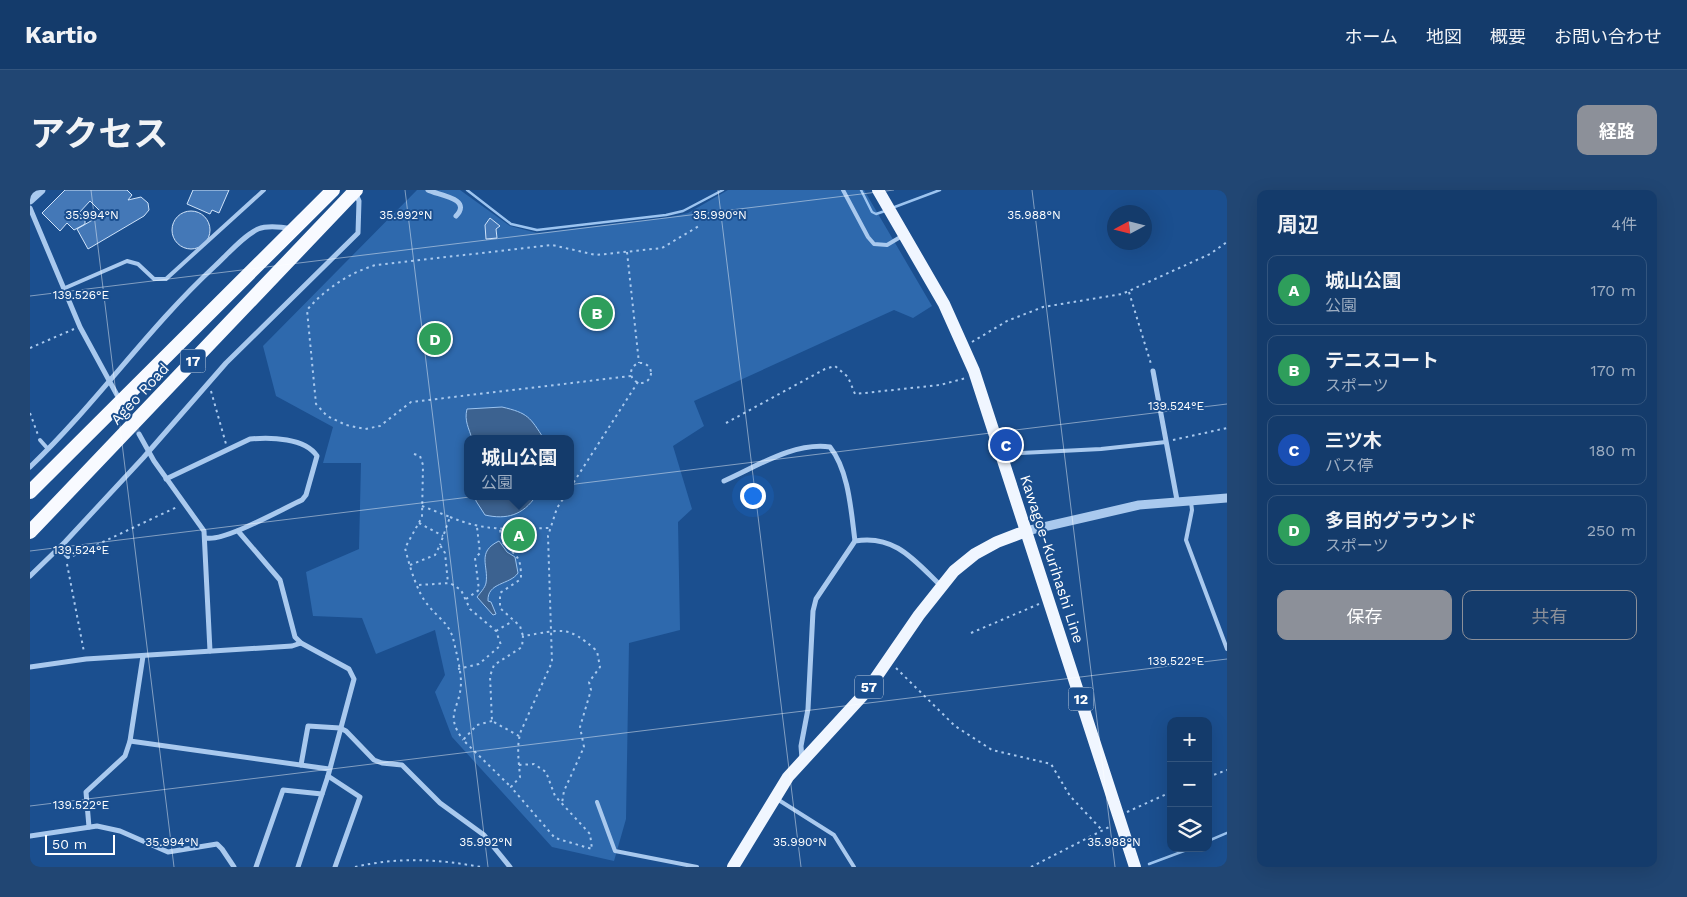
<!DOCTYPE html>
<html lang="ja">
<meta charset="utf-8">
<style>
:root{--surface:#143b6b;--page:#214673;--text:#f1f3f6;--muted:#9dadc1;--line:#33557e;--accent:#8c9099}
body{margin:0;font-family:"Work Sans","Noto Sans JP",sans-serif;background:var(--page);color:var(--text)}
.controls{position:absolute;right:15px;bottom:15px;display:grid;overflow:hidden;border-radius:10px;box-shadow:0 5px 20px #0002}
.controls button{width:45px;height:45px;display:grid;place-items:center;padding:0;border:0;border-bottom:1px solid var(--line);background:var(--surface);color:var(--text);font:25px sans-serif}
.compass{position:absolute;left:1077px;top:15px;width:45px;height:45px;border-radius:50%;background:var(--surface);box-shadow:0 5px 20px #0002;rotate:263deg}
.scale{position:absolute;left:15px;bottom:12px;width:70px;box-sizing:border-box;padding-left:5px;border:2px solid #fff;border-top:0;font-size:14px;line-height:18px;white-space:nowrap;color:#fff;-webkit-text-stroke:4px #1b4f8f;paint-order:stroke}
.you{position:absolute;left:722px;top:305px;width:18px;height:18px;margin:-12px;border:4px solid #fff;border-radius:50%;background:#1a73e8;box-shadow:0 0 0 8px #1a73e833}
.badge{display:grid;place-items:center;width:32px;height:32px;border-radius:50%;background:var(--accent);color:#fff;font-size:16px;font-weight:700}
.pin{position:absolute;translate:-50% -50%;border:2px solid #fff;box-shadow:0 1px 5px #0006}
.popup{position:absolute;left:434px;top:245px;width:110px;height:65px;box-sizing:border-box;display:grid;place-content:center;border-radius:10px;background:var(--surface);filter:drop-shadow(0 1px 4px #0005);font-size:16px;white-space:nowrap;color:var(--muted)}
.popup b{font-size:19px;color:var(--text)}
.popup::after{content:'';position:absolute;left:50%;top:100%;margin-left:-10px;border:10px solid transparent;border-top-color:var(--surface)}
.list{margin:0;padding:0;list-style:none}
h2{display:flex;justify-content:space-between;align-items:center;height:65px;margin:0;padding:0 20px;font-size:21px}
h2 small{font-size:16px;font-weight:400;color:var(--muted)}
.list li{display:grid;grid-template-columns:32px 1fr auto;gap:15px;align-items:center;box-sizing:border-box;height:70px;margin:0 10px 10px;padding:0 10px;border:1px solid var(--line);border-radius:10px}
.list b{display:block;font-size:19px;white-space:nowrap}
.list p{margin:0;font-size:16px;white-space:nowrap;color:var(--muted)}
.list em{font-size:16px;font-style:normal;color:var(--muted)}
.actions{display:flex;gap:10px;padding:15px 20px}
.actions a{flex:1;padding:11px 0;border:1px solid var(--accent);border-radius:10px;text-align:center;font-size:18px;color:var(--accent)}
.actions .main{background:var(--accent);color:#fff}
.icon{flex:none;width:28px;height:28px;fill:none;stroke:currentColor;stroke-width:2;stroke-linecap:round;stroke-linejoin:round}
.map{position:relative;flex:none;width:1197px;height:677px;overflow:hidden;border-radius:10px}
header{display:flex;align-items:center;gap:30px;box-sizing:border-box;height:70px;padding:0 25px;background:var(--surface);border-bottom:1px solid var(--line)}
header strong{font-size:24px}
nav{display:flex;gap:28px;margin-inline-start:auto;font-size:18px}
.intro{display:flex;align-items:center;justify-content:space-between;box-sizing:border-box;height:120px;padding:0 30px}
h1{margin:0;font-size:35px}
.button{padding:12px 22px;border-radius:10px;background:var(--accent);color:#fff;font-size:18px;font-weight:700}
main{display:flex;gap:30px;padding:0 30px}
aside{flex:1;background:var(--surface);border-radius:10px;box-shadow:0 5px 20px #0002}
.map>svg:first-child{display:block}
</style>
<header>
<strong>Kartio</strong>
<nav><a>ホーム</a><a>地図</a><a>概要</a><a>お問い合わせ</a></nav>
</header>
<div class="intro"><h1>アクセス</h1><a class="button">経路</a></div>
<main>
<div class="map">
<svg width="1197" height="677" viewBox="0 0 1197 677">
<rect width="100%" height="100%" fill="#1b4f8f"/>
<path fill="#2e69ad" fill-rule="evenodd" d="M 387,0 L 430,0 L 480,36 L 507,43 L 640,27 L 658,23 L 698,0 L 834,0 L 902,116 L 883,128 L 864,120 L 664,211 L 674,236 L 643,256 L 662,319 L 648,332 L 650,440 L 599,453 L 596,629 L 584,671 L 522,657 L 422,547 L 405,502 L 415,485 L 405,440 L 346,464 L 332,428 L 283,426 L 276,382 L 329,359 L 331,273 L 293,273 L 303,237 L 246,206 L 233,156 ZM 438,249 L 540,249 L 540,306 L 438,306 Z"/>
<g fill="#3c6290" stroke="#9cc4f0">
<path d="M 472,217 C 498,223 500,227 514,249 L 442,249 C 439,238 434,231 437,219 Z"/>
<path d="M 445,306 L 506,306 C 493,325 477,330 455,325 L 446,311 Z"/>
<path d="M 469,351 L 477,362 L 485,367 L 488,383 C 480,395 457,392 458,411 L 461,412 L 466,424 L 463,425 L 447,407 C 450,403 455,398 456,393 C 459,376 446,362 469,351 Z"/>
</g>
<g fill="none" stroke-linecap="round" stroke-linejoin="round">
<g stroke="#9cc4f0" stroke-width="2.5">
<polyline points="437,0 481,34 507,40 636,25 653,21 693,0"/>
<polyline points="831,0 842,22 846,24 855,21"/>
<polyline points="862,18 910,0"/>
<polyline points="1178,651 1197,643"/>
<polyline points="1119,674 1162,658"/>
</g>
</g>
<g fill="#4478b7" stroke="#cfe3fa">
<polygon points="35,0 97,0 102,5 98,10 111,7 118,13 119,20 114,26 58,59 47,39 73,24 60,11 49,23 55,30 55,34 44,40 37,33 30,41 12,23"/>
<polygon points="163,0 199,0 189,23 182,20 180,24 157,14"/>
<circle cx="161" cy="40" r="19"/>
<polygon points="460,28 470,36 466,39 467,48 456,49 455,35"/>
</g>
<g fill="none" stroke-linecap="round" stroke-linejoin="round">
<polyline stroke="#3d69a0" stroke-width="5" stroke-dasharray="5 2.5" stroke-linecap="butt" points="91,212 109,244"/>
<g stroke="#a9c9ee" stroke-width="2" stroke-dasharray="2.5 4" stroke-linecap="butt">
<polyline points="597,62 609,173"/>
<polyline points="1099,102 1121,174"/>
<polyline points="942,152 977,131 1013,117 1092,104 1180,64 1197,52"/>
<polyline points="0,158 44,139"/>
<circle cx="611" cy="183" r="10"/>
<path d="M 601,186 L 381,212 L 350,236 L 335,239 L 316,235 L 297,226 L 286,214 L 277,120 C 294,100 320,82 346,75 L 522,55 L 566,65 L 632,58 L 669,36"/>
<polyline points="181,201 196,254"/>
<polyline points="0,223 8,245"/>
<polyline points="696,233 795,179 805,176 818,187 825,204 910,195 936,188"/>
<polyline points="1143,250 1197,238"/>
<path d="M 384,264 L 390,266 L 393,275 L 392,327 L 375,358 C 379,374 387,403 398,415 C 407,427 418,432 423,448 C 426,461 431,480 431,493 C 430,520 414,523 433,550"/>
<polyline points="540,298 608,192"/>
<polyline points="392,316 420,327 410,355"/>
<path d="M 420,327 C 456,342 481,339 520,338"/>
<polyline points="389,333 413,346"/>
<path d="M 470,340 L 473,353 C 488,368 491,366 491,389 L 470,403 L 470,418 L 490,436 L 493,446"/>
<polyline points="43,366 147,317"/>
<polyline points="37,374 54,462"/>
<polyline points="380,375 405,365 410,355 415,363 418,393"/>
<polyline points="389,395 420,393 431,400 440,419 466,441 471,455 449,474 428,479"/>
<polyline points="436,409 449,400 445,368 450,363 447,337"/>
<polyline points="466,441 483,431"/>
<polyline points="941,443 1009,414"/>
<polyline points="866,478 925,536 962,560 1021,574 1040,606 1072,640"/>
<polyline points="462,531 447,535 433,550 481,597"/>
<path d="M 489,546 L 462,531 L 460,486 L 464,475 L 492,457 L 493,446 C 533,440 536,434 567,461 L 570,477 L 559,492 L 561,500 L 550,537 L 554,557 L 534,601 L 532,613"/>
<path d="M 489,575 L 504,574 L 516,582 L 525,606 L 560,644 L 562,659 L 525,648 L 481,597 L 490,587 C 489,572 486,556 491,541 L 522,472 L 518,346 L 527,318 L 535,306"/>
<polyline points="1178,587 1197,580"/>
<polyline points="1097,622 1141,602"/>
<path d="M 325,677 C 368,667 407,669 451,677"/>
<polyline points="1001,677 1081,636"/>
</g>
<g stroke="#a9c9ee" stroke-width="4">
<polyline points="813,0 838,47 844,54 857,55 872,46"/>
<polyline points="35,98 97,71 108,74 124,89 136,89 234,0"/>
<polyline points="10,250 18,259"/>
<polyline points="973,264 1071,259 1136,252"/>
<polyline points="1161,312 1162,320 1156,350 1197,459"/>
<polyline points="29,358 38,367"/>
<polyline points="747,609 804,645 824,677"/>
<polyline points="567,612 585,661 667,677"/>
</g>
<g stroke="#a9c9ee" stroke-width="5">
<path d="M 398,0 C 407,5 443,8 426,26"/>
<polyline points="0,18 50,137 87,205"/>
<polyline points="1123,181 1147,310"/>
<polyline points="109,244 124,271 174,341 180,461"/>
<path d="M 0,277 C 66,214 118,138 185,76 C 198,64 213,46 228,39 C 238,35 252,37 262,39"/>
<path d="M 136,289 L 220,249 C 241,247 275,248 287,266 L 276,305 L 272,310 C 252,319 194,352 176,348"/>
<path d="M 694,291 C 726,277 763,252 800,257 C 819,281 821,321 825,351"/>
<polyline points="208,341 250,390 265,447 271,453 319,479 324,489 298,586 268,677"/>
<polyline points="0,386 35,352 113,268 196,173 328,43 329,11 326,4"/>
<polyline points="0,477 56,469 262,456 271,453"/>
<polyline points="100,551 299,579"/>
<path d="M 772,569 L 771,556 L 778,519 L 783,421 L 786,409 L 825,351 C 865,344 885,371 911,396"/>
<polyline points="271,575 278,536 310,538 316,541 344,570 352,573 372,575 410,613 454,645 480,677"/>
<polyline points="298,586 330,607 305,677"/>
<polyline points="59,637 56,602 95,566 100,551 113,466"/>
<polyline points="0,646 67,636 90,641 138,662 187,654 192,659 204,677"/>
<polyline points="226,677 253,600 292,604"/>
</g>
<g stroke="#a9c9ee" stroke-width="9">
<polyline points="0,10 11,0"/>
<polyline points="996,341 1109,315 1197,308"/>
</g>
<g stroke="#f0f6ff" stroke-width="12">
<polyline points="848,0 914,114 944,181 1105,677"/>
<polyline points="703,677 758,587 836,502 889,425 924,381 945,364 967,352 996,341"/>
</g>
<g stroke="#f8faff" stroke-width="14">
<polyline points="0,302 303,0"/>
<polyline points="0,342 326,0"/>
</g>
</g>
<path fill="none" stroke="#fff" stroke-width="1" stroke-opacity="0.45" d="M 61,0 L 144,677M 375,0 L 458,677M 688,0 L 771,677M 1002,0 L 1085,677M 0,106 L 864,0M 0,361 L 1197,214M 0,616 L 1197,469"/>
<g text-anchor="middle" stroke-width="4" stroke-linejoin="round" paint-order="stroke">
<g fill="#1b4f8f" stroke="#bbcadd" stroke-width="1">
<rect x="150.5" y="159.5" width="25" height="23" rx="4"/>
<rect x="825" y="485.5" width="28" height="23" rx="4"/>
<rect x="1038.5" y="497.5" width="25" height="23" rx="4"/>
</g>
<g font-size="14" font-weight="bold" fill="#fff">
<text x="163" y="176">17</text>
<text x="839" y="502">57</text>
<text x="1051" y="514">12</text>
</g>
<g font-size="15" fill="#fff" stroke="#1b4f8f">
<text transform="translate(110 204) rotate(-47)" y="5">Ageo Road</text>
<text transform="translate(1022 369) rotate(72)" y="5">Kawagoe-Kurihashi Line</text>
</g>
</g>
<g font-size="12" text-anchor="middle" fill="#fff" stroke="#1b4f8f" stroke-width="4" stroke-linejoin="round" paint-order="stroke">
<text x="62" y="29">35.994°N</text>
<text x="376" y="29">35.992°N</text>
<text x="690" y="29">35.990°N</text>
<text x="1004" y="29">35.988°N</text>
<text x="51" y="109">139.526°E</text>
<text x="1146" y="220">139.524°E</text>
<text x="51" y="364">139.524°E</text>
<text x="1146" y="475">139.522°E</text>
<text x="51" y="619">139.522°E</text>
<text x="142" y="656">35.994°N</text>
<text x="456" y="656">35.992°N</text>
<text x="770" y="656">35.990°N</text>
<text x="1084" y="656">35.988°N</text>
</g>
</svg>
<div class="controls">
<button>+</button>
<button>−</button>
<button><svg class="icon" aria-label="layers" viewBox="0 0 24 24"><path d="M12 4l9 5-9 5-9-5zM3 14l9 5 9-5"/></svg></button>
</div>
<svg class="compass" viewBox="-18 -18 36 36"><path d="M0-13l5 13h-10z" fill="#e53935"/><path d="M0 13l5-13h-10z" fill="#9dadc1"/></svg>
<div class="scale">50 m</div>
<div class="you"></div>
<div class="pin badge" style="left:489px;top:345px;background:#2e9e5b">A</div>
<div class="popup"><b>城山公園</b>公園</div>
<div class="pin badge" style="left:567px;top:123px;background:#2e9e5b">B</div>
<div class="pin badge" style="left:976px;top:255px;background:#1a4fb4">C</div>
<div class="pin badge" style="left:405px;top:149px;background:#2e9e5b">D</div>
</div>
<aside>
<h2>周辺<small>4件</small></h2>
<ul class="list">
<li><span class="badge" style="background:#2e9e5b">A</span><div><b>城山公園</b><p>公園</p></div><em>170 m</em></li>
<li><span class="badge" style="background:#2e9e5b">B</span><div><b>テニスコート</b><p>スポーツ</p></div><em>170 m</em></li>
<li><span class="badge" style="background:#1a4fb4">C</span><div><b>三ツ木</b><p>バス停</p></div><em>180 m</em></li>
<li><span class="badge" style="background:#2e9e5b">D</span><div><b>多目的グラウンド</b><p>スポーツ</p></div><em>250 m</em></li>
</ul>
<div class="actions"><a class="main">保存</a><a>共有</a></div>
</aside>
</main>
